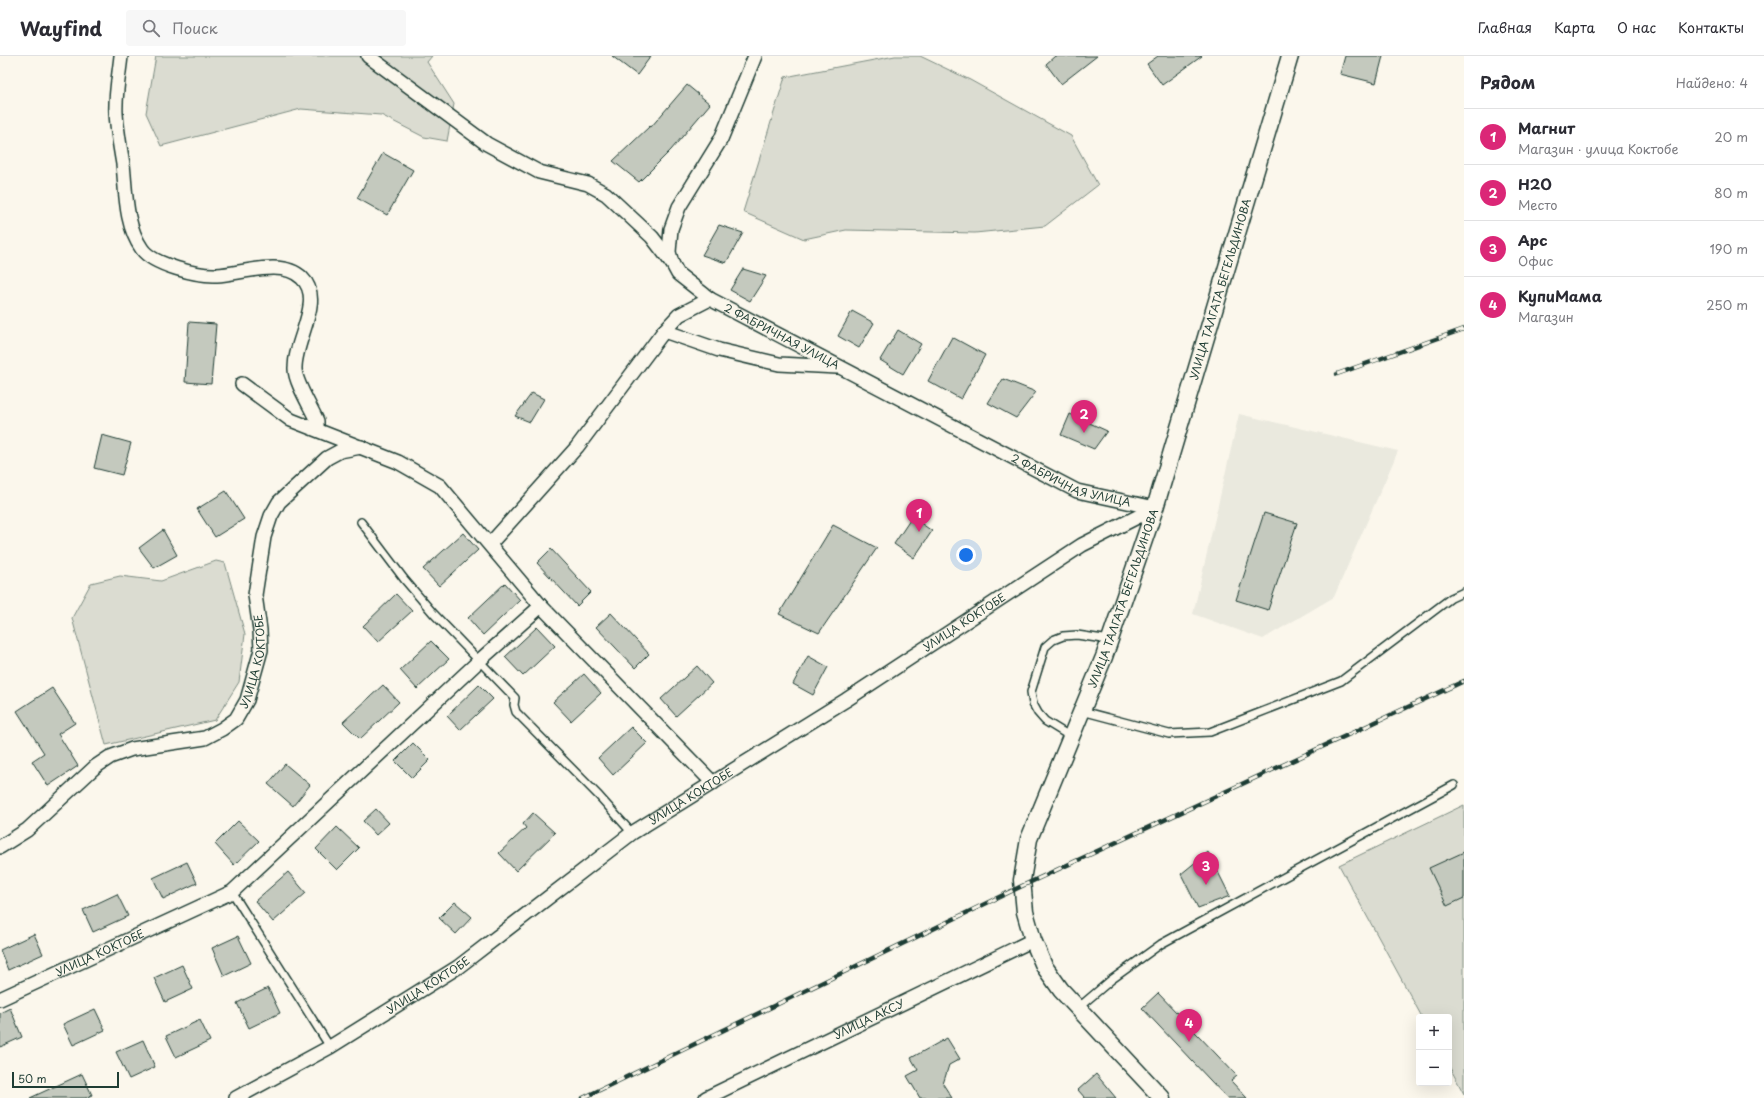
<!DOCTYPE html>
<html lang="ru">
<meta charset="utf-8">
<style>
:root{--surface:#fff;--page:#f7f7f7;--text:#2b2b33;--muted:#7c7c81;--line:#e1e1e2;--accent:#db2777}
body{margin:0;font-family:"Playpen Sans",sans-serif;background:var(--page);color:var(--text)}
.controls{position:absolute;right:12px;bottom:12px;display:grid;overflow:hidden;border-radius:4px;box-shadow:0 4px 16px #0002}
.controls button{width:36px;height:36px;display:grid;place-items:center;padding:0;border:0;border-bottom:1px solid var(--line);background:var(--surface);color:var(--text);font:20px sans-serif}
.scale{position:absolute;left:12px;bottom:10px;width:107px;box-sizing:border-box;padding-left:4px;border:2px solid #1f3d34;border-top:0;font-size:11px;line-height:14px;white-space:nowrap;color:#1f3d34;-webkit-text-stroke:3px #fbf7ec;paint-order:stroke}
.you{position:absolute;left:966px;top:499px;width:14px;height:14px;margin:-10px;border:3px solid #fff;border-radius:50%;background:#1a73e8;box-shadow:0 0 0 6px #1a73e833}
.badge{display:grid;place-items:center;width:26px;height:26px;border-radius:50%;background:var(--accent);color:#fff;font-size:13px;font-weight:700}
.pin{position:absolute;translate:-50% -33px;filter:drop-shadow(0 1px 2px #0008)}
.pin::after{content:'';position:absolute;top:21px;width:14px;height:12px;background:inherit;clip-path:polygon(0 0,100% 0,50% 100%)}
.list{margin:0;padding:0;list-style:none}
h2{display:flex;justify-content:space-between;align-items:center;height:52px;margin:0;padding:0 16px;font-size:17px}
h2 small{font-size:13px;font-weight:400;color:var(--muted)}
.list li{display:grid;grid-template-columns:26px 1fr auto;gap:12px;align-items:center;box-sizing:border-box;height:56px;padding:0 16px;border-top:1px solid var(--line)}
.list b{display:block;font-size:15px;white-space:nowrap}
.list p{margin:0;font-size:13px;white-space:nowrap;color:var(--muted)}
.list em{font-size:13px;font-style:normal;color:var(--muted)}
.icon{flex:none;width:22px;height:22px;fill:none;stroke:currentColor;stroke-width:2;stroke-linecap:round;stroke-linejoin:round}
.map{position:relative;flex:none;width:1464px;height:1042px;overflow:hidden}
header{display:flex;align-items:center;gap:24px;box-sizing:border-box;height:56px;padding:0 20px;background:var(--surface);border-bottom:1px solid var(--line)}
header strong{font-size:19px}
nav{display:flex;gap:22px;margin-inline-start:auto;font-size:14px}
.search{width:280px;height:36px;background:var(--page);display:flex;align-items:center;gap:10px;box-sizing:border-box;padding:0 14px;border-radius:4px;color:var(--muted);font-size:15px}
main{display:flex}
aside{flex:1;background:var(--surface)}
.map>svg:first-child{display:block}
</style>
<header>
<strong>Wayfind</strong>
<div class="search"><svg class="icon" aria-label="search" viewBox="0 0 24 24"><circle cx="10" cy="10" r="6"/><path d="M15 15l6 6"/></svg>Поиск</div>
<nav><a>Главная</a><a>Карта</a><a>О нас</a><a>Контакты</a></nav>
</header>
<main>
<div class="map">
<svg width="1464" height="1042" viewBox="0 0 1464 1042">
<rect width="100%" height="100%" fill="#fbf7ec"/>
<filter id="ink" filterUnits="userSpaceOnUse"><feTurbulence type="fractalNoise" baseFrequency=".025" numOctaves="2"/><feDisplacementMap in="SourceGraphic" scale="8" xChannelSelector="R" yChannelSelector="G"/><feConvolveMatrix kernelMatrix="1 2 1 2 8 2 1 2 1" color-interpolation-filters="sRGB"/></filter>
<g filter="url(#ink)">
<polygon fill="#eae9de" points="1239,358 1398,395 1334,541 1263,583 1193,558"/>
<g fill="#dbdcd1" stroke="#7d8c82">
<polygon points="156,0 432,0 427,6 454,48 447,85 424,81 381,59 301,53 161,90 146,57"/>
<polygon points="895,0 920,0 970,24 1071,80 1098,129 1045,170 975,177 846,174 804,183 743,156 785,21"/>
<polygon points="216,505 225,507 245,578 239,626 215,664 106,689 72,562 91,527 120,520 161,525"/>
<polygon points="1464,749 1464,1038 1449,1010 1449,961 1422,961 1339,809"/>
</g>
<g fill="#c4c9be" stroke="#1f3d34">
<polygon points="612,0 651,0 637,19"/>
<polygon points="1055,0 1097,0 1061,28 1046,8"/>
<polygon points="1158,0 1202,0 1162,29 1147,8"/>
<polygon points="1345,0 1383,0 1376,27 1340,18"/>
<polygon points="687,29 710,48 671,94 639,126 613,105 650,70 651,71"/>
<polygon points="383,97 413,114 387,159 357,142"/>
<polygon points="719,169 743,177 726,207 702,199"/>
<polygon points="743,213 766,220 750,245 730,234"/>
<polygon points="852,255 874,267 859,292 838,280"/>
<polygon points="189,266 216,268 211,328 185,326"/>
<polygon points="898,274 921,288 903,318 880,304"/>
<polygon points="952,281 985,299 961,343 928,325"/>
<polygon points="1003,323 1036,336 1016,362 988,347"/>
<polygon points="532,337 544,343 530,366 515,360"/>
<polygon points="1070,358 1107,375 1094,393 1061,379"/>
<polygon points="102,379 131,387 122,419 94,412"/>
<polygon points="226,435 244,463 215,481 197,453"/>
<polygon points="1264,457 1297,467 1268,554 1236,544"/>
<polygon points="912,461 932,475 914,502 894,488"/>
<polygon points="833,469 877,492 819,577 779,558"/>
<polygon points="163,474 177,499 154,512 139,492"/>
<polygon points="463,477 478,494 439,530 423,513"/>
<polygon points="551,493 591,536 577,550 537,507"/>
<polygon points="505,527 520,544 483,579 468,562"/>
<polygon points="396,538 412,555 378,586 363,570"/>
<polygon points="611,557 649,598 635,612 596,571"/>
<polygon points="537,571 555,590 523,620 505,601"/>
<polygon points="431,585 449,603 417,633 400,614"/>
<polygon points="808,600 828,611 813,639 793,628"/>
<polygon points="697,610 712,627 676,660 661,643"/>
<polygon points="584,618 601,637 571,665 553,646"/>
<polygon points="383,629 399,646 360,683 343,666"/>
<polygon points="479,629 493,643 460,674 447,660"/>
<polygon points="52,632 75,667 58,678 78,710 48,730 32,705 44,697 17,655"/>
<polygon points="631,671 647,687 613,719 598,702"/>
<polygon points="413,687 430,704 412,722 395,705"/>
<polygon points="285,708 310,729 293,750 268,728"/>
<polygon points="376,753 389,767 376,779 363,765"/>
<polygon points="533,757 555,777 516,815 499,797 526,772 523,768"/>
<polygon points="238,765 259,785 234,809 215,788"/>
<polygon points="337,771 359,792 337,814 316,793"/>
<polygon points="1208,796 1230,840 1198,852 1181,818"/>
<polygon points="1464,796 1464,842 1447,850 1429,812"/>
<polygon points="187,806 197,827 163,843 153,822"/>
<polygon points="288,816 306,837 273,866 255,845"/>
<polygon points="117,838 128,860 93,876 83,854"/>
<polygon points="455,846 472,861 456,878 439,862"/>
<polygon points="34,878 43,898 8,914 0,894"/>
<polygon points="238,880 251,907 224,920 212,892"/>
<polygon points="182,909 193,933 165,946 154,922"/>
<polygon points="268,932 280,957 249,972 237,947"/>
<polygon points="1158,937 1237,1020 1231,1025 1247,1042 1227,1042 1142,952"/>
<polygon points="10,952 22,981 0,991 0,957"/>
<polygon points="95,953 105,974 73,989 63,968"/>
<polygon points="200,964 210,985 176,1001 166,980"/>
<polygon points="947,982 960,1003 949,1009 943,1028 952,1042 920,1042 907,1020 918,1014 911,1002"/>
<polygon points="143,984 155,1011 129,1023 116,996"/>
<polygon points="82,1018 92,1039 85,1042 30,1042"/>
<polygon points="1096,1018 1116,1042 1085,1042 1078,1034"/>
</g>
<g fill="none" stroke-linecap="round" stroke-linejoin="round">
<g stroke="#1f3d34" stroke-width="10">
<g id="service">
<polyline points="361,466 404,523 433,557 515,642 514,649 516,656 599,740 632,777"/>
<polyline points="1082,655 1169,678 1210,676 1341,625 1451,542 1464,536"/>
<polyline points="1071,681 1045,665 1038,657 1033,648 1031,636 1045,591 1053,584 1063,580 1077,579 1110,584"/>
<polyline points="232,836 330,991"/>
<polyline points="1078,952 1111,924 1161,888 1454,729"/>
</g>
</g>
<g stroke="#1f3d34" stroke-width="16">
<g id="minor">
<path d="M 121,0 C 119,19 115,39 116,57 C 117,74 120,91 123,108 C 126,136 125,169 142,193 C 153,209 198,220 217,219 C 241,218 282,202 302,222 C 325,244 294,284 295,313 C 295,326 312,353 317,365 L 317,373"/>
<polyline points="368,0 487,88 539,116 588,128 606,138 652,181 672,207"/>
<polyline points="710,243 678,218 672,207 669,196 671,173 679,151 721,83 755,0"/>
<polyline points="664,275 719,294 779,308 837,311"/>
<polyline points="242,328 291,364 398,406 440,430 541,550 713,727"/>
<path id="s1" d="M 490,488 L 577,391 L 664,275 L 679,259 L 710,243 L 1077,435 L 1155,452"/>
<path id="s2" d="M 0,791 L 27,774 L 95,711 L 110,701 L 132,693 L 205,682 L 222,673 L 236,663 L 247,644 L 261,594 L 260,574 L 255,539 L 264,481 L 271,460 L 279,446 L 327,402 L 340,395 L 361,391"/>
<path id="s3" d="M 0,943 L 232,836 L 479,605 L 541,550"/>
<path id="s4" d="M 236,1042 L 330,991 L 458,911 L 632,777 L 846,644 L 1082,489 L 1155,452"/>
<path id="s5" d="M 706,1042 L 1033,884"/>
</g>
</g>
<g stroke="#1f3d34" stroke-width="19">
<g id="tertiary">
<path id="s6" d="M 1162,1042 L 1061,934 L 1044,910 L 1033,884 L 1025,856 L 1022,824 L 1029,783 L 1104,601 L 1155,452 L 1290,0"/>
</g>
</g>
<use href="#service" stroke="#fbf7ec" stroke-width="7"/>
<use href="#minor" stroke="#fbf7ec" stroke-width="13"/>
<use href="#tertiary" stroke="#fbf7ec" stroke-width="16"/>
<g stroke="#1f3d34" stroke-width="4.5">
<g id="rail">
<polyline points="1337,318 1464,273"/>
<polyline points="583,1042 1022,830 1464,625"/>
</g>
</g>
<use href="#rail" stroke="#fbf7ec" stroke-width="3" stroke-dasharray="9" stroke-linecap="butt"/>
</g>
</g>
<g text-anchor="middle" stroke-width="4" stroke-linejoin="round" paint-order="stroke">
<g font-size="11" fill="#1f3d34" stroke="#fbf7ec">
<text dy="4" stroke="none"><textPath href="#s6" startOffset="891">УЛИЦА ТАЛГАТА БЕГЕЛЬДИНОВА</textPath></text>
<text dy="4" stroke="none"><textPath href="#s1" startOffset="413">2 ФАБРИЧНАЯ УЛИЦА</textPath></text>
<text dy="4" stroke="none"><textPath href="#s1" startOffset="737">2 ФАБРИЧНАЯ УЛИЦА</textPath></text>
<text dy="4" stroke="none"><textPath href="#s6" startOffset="567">УЛИЦА ТАЛГАТА БЕГЕЛЬДИНОВА</textPath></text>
<text dy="4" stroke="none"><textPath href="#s4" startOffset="871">УЛИЦА КОКТОБЕ</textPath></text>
<text dy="4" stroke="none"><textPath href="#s2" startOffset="338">УЛИЦА КОКТОБЕ</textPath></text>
<text dy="4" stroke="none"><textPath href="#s4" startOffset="547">УЛИЦА КОКТОБЕ</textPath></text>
<text dy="4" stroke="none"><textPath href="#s3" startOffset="110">УЛИЦА КОКТОБЕ</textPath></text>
<text dy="4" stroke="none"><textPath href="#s4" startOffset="223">УЛИЦА КОКТОБЕ</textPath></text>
<text dy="4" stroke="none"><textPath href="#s5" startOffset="181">УЛИЦА АКСУ</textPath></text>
</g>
</g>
</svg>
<div class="controls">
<button>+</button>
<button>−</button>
</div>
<div class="scale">50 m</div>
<div class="you"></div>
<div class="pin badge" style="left:919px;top:476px">1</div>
<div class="pin badge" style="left:1084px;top:377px">2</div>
<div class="pin badge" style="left:1206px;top:829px">3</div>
<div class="pin badge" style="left:1189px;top:986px">4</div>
</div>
<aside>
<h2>Рядом<small>Найдено: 4</small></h2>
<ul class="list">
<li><span class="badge">1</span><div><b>Магнит</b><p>Магазин · улица Коктобе</p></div><em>20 m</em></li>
<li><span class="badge">2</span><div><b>H2O</b><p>Место</p></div><em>80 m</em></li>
<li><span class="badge">3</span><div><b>Арс</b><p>Офис</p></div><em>190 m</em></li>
<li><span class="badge">4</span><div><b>КупиМама</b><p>Магазин</p></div><em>250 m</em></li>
</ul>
</aside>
</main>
